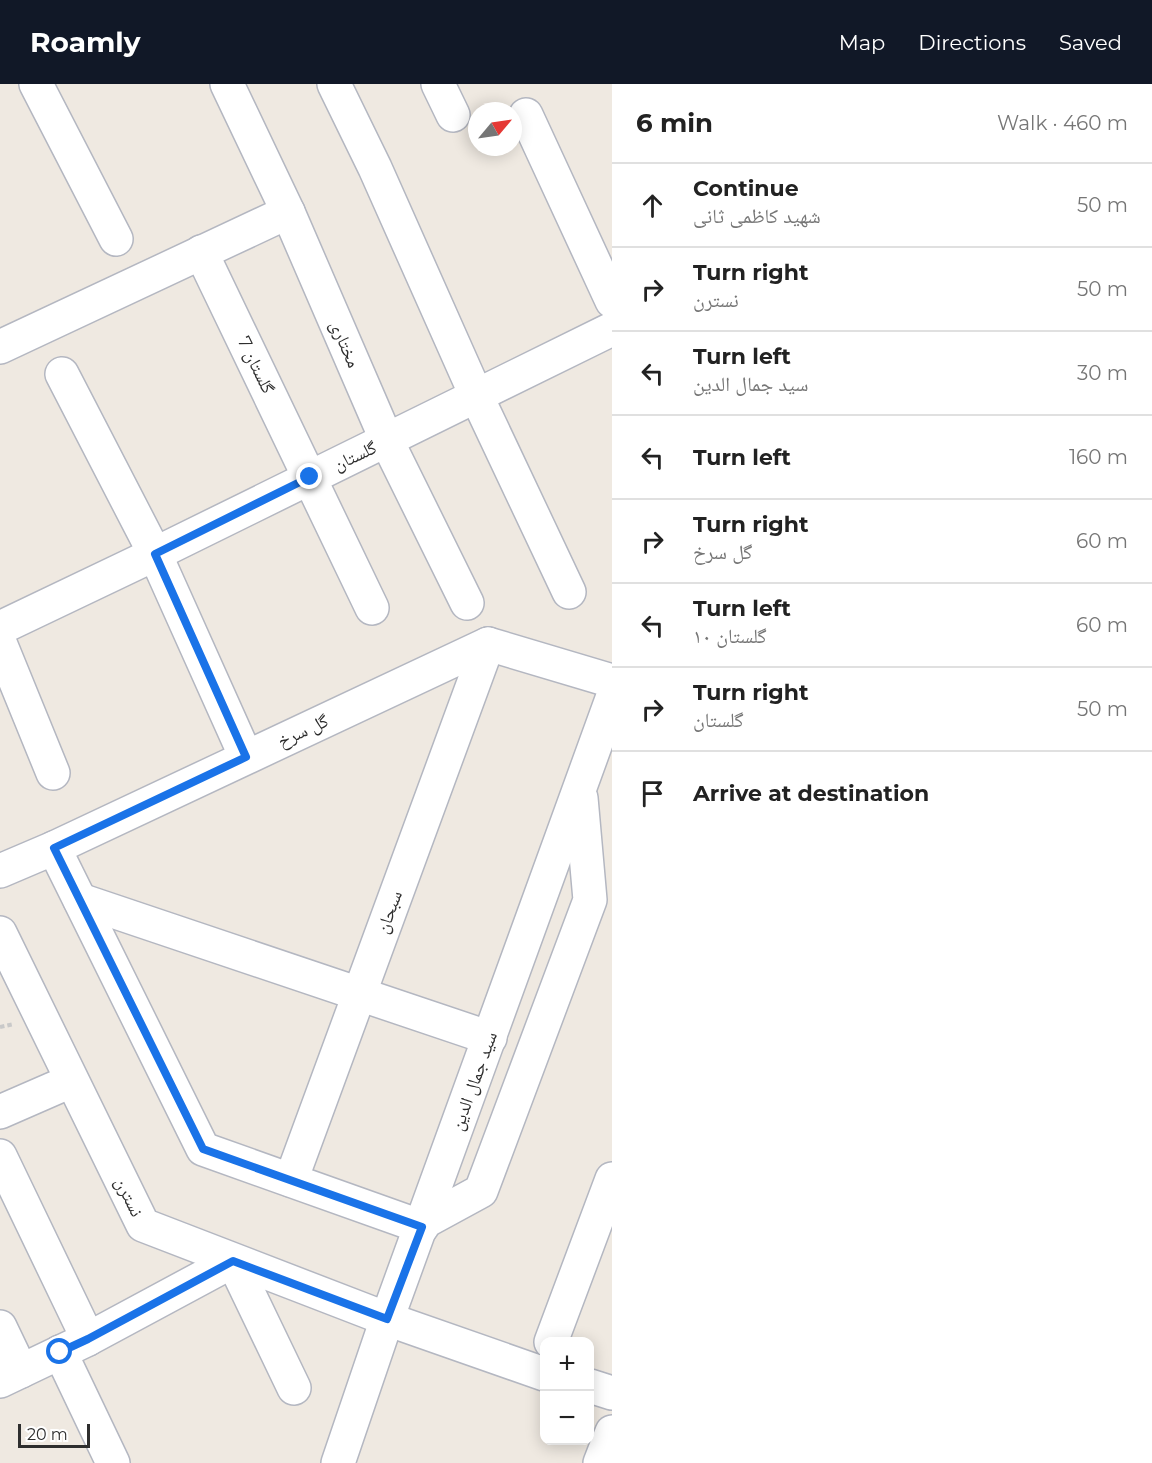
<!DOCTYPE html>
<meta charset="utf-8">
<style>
:root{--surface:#fff;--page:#f2f2f2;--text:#222;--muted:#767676;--line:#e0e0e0;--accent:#111827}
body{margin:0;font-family:Montserrat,"Noto Naskh Arabic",sans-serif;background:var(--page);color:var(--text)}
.controls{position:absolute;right:18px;bottom:18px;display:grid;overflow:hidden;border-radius:12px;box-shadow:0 3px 15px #0003}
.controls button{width:54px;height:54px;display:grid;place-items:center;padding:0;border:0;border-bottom:2px solid var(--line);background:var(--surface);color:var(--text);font:30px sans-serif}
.compass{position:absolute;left:468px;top:18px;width:54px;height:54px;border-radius:50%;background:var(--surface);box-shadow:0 3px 15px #0003;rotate:61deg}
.scale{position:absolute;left:18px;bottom:15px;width:72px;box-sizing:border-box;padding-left:6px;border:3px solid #2e2e2e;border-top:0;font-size:16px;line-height:21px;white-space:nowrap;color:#2e2e2e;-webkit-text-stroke:4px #fff;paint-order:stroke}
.stop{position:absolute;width:18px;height:18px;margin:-14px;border:4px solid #1a73e8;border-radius:50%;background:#fff}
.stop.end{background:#1a73e8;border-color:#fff;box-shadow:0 2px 6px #0008}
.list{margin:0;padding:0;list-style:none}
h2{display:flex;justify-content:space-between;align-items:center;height:78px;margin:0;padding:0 24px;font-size:26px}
h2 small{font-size:20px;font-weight:400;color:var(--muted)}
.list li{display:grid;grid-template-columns:39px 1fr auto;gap:18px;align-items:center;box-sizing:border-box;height:84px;padding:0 24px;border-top:2px solid var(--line)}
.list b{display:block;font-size:22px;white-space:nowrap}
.list p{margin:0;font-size:20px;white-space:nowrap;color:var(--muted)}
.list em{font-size:20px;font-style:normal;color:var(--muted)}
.icon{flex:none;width:33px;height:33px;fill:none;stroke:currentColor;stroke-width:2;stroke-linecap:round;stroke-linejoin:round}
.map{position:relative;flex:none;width:612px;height:1379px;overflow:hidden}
header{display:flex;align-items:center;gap:36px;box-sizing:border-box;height:84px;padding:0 30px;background:var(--accent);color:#fff}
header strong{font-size:28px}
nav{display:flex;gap:33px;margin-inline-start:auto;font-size:21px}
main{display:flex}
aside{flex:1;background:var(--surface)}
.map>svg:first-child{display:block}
</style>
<header>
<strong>Roamly</strong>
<nav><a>Map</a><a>Directions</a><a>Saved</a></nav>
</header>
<main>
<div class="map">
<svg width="612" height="1379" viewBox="0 0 612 1379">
<rect width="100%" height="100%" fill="#efe9e1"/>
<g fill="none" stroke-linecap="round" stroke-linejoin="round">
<g stroke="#b4b7c1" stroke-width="36">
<g id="minor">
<polyline points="36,0 116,155"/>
<polyline points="227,0 288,128 387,357 467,519"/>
<polyline points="334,0 375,84 476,311 569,508"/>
<polyline points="438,0 453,31"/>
<polyline points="526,31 612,217"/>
<polyline points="201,168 372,524"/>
<polyline points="0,263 288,128"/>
<polyline points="62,290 155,470 246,673"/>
<polyline points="0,544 155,470 612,245"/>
<polyline points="0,559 53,689"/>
<polyline points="54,764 203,1065 422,1143"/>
<polyline points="0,787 54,764 488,560 612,597"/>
<polyline points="80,816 490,954"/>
<polyline points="0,849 143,1141 387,1235 544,1290"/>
<polyline points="0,1028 71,997"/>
<polyline points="0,1072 88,1255"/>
<polyline points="291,1096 488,560"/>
<polyline points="424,1138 481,1107 590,816 581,714"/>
<polyline points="0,1243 21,1287"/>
<polyline points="551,1258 612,1095"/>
<polyline points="60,1268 113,1379"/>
<polyline points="0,1297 88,1255 233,1177 294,1304"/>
<polyline points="590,1302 612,1309"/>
<polyline points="338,1379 387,1235 612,615"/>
<polyline points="600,1379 612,1348"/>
</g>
</g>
<polyline stroke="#c9c9c9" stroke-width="4" stroke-dasharray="4.5 3" stroke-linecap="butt" points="0,943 14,940"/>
<use href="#minor" stroke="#fff" stroke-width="33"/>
</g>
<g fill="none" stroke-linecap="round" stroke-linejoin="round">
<polyline stroke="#1a73e8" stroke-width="8" points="60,1268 88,1255 233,1177 387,1235 422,1143 203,1065 54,764 246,673 155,470 310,393"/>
</g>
<g text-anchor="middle" stroke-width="4.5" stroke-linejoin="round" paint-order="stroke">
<g font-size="18" fill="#2e2e2e" stroke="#fff">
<text transform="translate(345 260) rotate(67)" y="6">مختاری</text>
<text transform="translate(256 281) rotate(64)" y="6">گلستان 7</text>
<text transform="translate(355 372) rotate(-25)" y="6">گلستان</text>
<text transform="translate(303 647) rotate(-25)" y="6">گل سرخ</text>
<text transform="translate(389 828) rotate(-70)" y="6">سبحان</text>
<text transform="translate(474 997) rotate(-70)" y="6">سید جمال الدین</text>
<text transform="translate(129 1113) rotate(64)" y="6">نسترن</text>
</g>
</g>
</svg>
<div class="controls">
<button>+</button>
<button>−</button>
</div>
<svg class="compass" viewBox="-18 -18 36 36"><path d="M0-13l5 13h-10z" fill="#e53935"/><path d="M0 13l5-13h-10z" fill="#767676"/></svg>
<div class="scale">20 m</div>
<div class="stop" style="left:60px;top:1268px"></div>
<div class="stop end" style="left:310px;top:393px"></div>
</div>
<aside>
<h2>6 min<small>Walk · 460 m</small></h2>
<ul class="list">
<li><svg class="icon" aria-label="ahead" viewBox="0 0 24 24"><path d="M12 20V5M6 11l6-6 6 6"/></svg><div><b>Continue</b><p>شهید کاظمی ثانی</p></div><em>50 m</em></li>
<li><svg class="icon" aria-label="right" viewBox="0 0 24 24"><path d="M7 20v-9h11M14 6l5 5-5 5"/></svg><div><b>Turn right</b><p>نسترن</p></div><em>50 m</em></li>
<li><svg class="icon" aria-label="left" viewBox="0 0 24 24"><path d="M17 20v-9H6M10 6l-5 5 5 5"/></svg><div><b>Turn left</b><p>سید جمال الدین</p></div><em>30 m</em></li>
<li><svg class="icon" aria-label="left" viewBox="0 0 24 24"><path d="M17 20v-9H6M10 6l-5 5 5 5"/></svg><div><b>Turn left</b></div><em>160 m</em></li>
<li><svg class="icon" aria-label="right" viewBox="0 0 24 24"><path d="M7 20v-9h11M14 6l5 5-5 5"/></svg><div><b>Turn right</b><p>گل سرخ</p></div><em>60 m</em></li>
<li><svg class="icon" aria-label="left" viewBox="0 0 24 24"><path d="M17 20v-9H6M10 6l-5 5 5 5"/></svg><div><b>Turn left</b><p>گلستان ۱۰</p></div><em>60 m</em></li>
<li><svg class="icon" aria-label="right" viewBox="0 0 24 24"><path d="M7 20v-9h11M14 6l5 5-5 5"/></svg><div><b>Turn right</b><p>گلستان</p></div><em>50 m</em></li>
<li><svg class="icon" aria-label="arrive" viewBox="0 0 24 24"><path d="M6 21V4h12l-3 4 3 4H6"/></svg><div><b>Arrive at destination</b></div></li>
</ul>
</aside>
</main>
